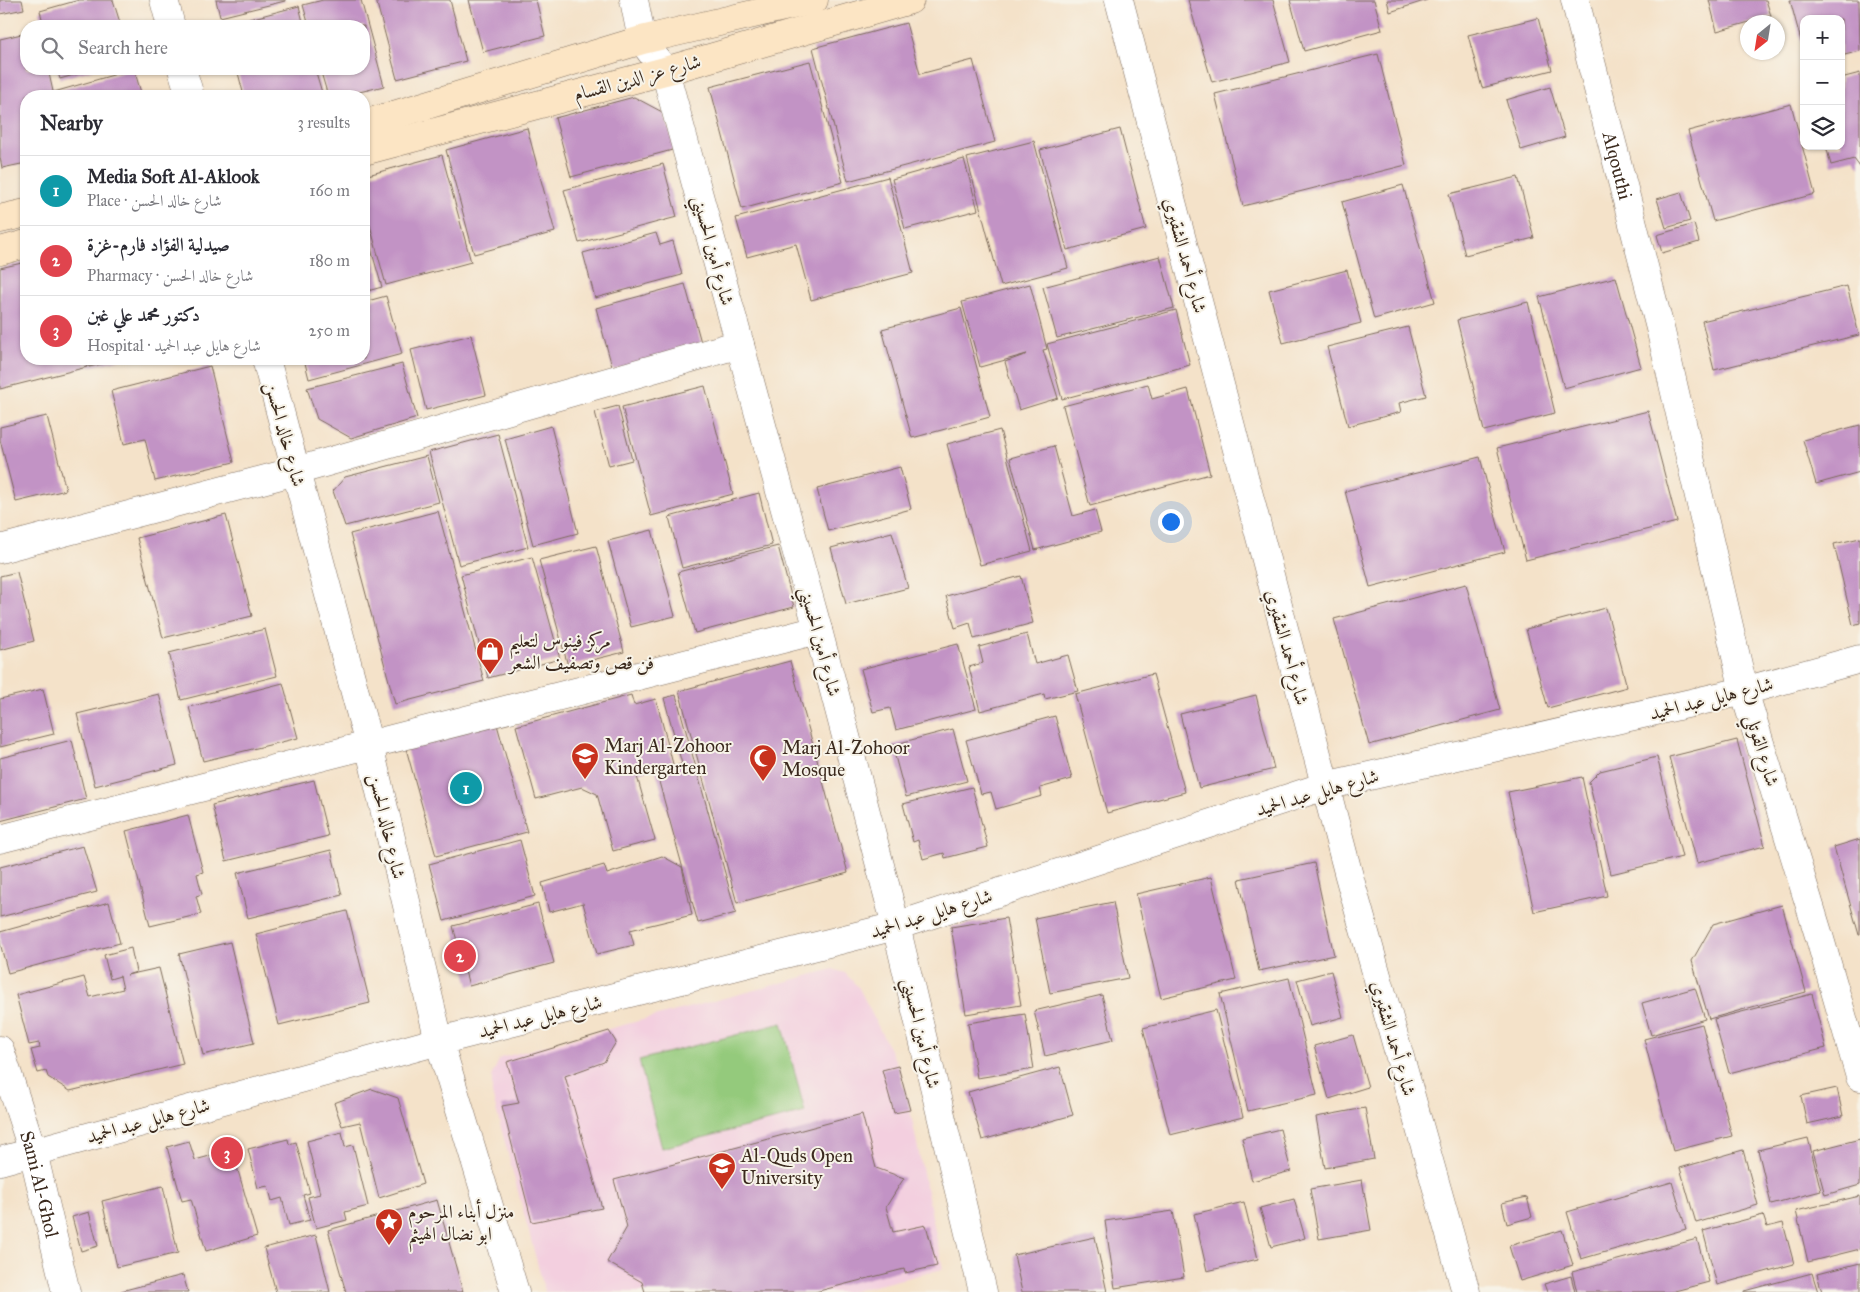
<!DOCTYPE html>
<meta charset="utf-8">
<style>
:root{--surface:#fff;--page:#f7f7f7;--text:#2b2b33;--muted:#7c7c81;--line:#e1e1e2;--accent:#2563eb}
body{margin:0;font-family:"IM FELL Great Primer",Amiri,serif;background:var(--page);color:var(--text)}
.controls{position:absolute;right:15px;top:15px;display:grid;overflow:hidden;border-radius:10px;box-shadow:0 1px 4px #0004}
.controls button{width:45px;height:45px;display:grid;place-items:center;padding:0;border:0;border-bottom:1px solid var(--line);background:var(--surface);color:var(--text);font:25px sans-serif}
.compass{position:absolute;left:1740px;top:15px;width:45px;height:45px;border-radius:50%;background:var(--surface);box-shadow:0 1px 4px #0004;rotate:210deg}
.you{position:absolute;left:1170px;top:521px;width:18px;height:18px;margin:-12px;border:4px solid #fff;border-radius:50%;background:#1a73e8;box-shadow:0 0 0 8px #1a73e833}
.badge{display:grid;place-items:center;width:32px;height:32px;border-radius:50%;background:var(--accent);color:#fff;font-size:16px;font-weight:700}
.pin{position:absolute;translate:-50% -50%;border:2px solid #fff;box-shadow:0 1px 5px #0006}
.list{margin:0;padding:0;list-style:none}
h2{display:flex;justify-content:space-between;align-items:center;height:65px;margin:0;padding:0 20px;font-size:21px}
h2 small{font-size:16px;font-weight:400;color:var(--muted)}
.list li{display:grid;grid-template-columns:32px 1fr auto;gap:15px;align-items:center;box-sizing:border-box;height:70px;padding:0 20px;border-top:1px solid var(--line)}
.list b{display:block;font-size:19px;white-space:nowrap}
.list p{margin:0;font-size:16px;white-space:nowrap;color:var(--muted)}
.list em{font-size:16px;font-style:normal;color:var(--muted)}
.icon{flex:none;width:28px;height:28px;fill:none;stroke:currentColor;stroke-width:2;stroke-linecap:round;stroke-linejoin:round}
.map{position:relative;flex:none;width:1860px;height:1292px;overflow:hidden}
.search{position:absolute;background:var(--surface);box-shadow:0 1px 4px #0004;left:20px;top:20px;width:350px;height:55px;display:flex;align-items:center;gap:12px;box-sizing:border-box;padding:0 18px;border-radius:20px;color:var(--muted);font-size:19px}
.panel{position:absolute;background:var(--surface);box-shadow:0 1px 4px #0004;left:20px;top:90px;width:350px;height:275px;border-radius:20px}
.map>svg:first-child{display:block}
</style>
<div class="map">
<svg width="1860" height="1292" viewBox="0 0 1860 1292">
<rect width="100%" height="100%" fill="#f7f3e8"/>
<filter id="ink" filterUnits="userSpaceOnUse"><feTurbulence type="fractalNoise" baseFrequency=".02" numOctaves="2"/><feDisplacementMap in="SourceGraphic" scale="10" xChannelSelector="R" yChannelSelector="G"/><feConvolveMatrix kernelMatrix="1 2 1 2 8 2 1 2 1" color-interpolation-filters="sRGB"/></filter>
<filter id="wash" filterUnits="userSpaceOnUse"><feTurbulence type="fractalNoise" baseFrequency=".0096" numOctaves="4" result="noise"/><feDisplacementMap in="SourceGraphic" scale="20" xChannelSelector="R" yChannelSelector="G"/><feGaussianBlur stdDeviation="1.12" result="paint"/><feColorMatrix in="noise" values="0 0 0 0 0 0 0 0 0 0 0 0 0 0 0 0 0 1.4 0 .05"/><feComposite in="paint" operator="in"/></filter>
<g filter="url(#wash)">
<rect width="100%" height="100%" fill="#f4e2c9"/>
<polygon fill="#f3cfdf" points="833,969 845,973 859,988 898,1066 910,1110 943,1269 849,1292 545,1292 492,1094 492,1075 500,1058"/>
<polygon fill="#94ca7c" stroke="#687a4d" points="782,1023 805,1112 662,1148 639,1060"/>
<g id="blocks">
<g fill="#c293c5">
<polygon points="0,0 22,0 24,9 0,14"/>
<polygon points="79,0 113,0 121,26 44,26 40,11"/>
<polygon points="216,0 285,0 285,1 220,17"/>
<polygon points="323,0 361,0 384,86 343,96 328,96 320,69 364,69 364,26 309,26 303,5"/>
<polygon points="376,0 450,0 466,61 397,79"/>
<polygon points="469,0 536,0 545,36 483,52"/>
<polygon points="1188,0 1273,0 1290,62 1212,82"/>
<polygon points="1290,0 1374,0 1382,30 1304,51"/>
<polygon points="1387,0 1427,0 1390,12"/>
<polygon points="1709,0 1766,0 1771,16 1717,31"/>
<polygon points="1790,0 1859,0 1860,51 1841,56 1841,19 1804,19 1803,48"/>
<polygon points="299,6 304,26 223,26"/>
<polygon points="1538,18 1552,70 1482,88 1468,35"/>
<polygon points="906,23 920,74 973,60 995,142 848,181 813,48"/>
<polygon points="26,33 26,69 48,69 54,96 26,96 26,163 2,168 0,157 0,39"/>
<polygon points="1378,54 1406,165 1243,206 1215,94"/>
<polygon points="810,61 843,182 742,209 710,87"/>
<polygon points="57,69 94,69 60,79"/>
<polygon points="134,69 142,96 55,96 54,92"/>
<polygon points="237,69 315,69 323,96 244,96"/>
<polygon points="1860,73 1860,167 1854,159 1831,165 1826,146 1841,146 1841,78"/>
<polygon points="1550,87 1565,137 1521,150 1506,100"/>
<polygon points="634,97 664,113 676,149 571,177 555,118"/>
<polygon points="1791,104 1815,194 1713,221 1688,131"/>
<polygon points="527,128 555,232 474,254 446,150"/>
<polygon points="1120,129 1146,229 1067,250 1040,150"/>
<polygon points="1034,141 1068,268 1001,286 967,158"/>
<polygon points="442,155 471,262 386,285 364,203 364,176"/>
<polygon points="964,159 978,210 905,229 892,179"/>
<polygon points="663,164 677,217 579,243 564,190"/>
<polygon points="888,177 913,273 811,300 796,244 747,257 736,218"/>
<polygon points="1518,177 1534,238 1465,255 1449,194"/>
<polygon points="1403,185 1435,302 1374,319 1342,202"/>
<polygon points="1681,192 1690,221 1666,228 1657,199"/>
<polygon points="1694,224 1699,242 1662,253 1657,235"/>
<polygon points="364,225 382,287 364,292"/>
<polygon points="656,233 660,245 673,241 682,275 595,298 583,253"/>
<polygon points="1160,256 1174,308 1057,338 1043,287"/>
<polygon points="26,262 26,359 85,359 87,367 0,389 0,268"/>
<polygon points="1347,270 1361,323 1283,343 1269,290"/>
<polygon points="1616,277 1641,367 1564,388 1539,297"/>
<polygon points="685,284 702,346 613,370 596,308"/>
<polygon points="1030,284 1047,349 1043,350 1058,398 1019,410 1005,362 1027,354 980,367 962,302"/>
<polygon points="1847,286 1859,335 1714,370 1702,321"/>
<polygon points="386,296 402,354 309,379 304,359 364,359 364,302"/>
<polygon points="1528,302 1555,413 1484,431 1457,320"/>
<polygon points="961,308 990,417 912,438 882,329"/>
<polygon points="1176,310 1190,365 1062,399 1047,344"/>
<polygon points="1408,327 1426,396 1399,403 1401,412 1348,426 1327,347"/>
<polygon points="471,335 486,395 426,410 411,350"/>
<polygon points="87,359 121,359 89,367"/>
<polygon points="402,364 417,418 351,438 317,419 307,388"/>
<polygon points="210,366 234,462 155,481 145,439 124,444 111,391"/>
<polygon points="1148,384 1152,399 1188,389 1210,474 1090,506 1063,406"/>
<polygon points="705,386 733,494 651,516 622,407"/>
<polygon points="618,406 632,460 609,466 595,412"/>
<polygon points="1648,411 1677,522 1526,560 1497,448"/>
<polygon points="47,416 66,490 16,502 0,440 0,427"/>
<polygon points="1860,425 1860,472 1816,484 1803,440"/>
<polygon points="551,426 578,533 533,545 505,439"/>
<polygon points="1000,430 1032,551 980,565 947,444"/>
<polygon points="498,434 528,547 459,565 429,452"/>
<polygon points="1054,446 1073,516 1095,510 1101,532 1035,550 1010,458"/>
<polygon points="427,456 439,502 345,526 333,491 345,477"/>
<polygon points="1480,457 1505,552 1370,587 1345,491"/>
<polygon points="900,467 911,509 828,531 817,489"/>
<polygon points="759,493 772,545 682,568 669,517"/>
<polygon points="438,511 484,681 395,704 350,534"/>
<polygon points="226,515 252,616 163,638 137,538"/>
<polygon points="652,530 675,616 631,627 608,541"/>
<polygon points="892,532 908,588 846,604 831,548"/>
<polygon points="1860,538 1860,623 1853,625 1834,544"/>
<polygon points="596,546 624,652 568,666 539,560"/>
<polygon points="778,546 794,607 695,633 678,572"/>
<polygon points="532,557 560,659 488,678 461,575"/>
<polygon points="17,572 34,641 0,650 0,576"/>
<polygon points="1021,576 1033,623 974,639 970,623 955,628 946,596"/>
<polygon points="1466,584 1500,710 1369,745 1334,619"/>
<polygon points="1606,608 1627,687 1548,708 1526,629"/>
<polygon points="265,629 277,676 181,700 169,653"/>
<polygon points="1027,634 1035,664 1068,655 1078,691 1045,699 1044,694 980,711 969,667 983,663 979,647"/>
<polygon points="958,644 976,709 896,730 890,708 873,712 861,669"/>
<polygon points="790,661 848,873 737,903 679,691"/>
<polygon points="1153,674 1185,792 1107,813 1075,694"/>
<polygon points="283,683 298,738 203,761 189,707"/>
<polygon points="43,689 54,734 0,747 0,699"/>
<polygon points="159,694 177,765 95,786 77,714"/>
<polygon points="631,695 634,705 656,699 673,764 636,773 655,840 613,851 597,794 582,787 536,799 516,726"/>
<polygon points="676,695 736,913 698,923 656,771 682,764 664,698"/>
<polygon points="1256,695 1274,769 1199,788 1180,714"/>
<polygon points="1055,716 1072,779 1040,788 1042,796 996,809 991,792 981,794 966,740"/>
<polygon points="496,721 527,832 436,856 405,745"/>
<polygon points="953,729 967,781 906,797 892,745"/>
<polygon points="72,740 86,799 0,821 0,758"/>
<polygon points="1737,740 1765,846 1697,863 1669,757"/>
<polygon points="1657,757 1682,857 1611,874 1589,782 1600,771"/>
<polygon points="1582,777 1607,896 1534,912 1508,792"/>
<polygon points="314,780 328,836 226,861 212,805"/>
<polygon points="972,787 988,847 945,858 944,853 923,859 918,840 913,842 903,804"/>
<polygon points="188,815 203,872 197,874 202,894 196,896 201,914 150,926 126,831"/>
<polygon points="1860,839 1860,935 1859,935 1834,847"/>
<polygon points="520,840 535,896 444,921 429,864"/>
<polygon points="83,846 97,892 0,917 0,867"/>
<polygon points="331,850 342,895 248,918 237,873"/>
<polygon points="662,856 682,867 692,915 630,930 634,945 597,954 583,903 549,912 542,883 604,865 607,874"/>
<polygon points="1314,863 1334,955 1259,971 1239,879"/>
<polygon points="1211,877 1236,980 1161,998 1136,894"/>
<polygon points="109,902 120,943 8,973 0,943 0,932"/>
<polygon points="1113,902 1128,978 1050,993 1035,918"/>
<polygon points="538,904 554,963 469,986 453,926"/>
<polygon points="1782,905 1806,992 1709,1019 1692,961 1713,924"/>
<polygon points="347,911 370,1003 279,1025 256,934"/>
<polygon points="1006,918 1021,1005 966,1014 951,927"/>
<polygon points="230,942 254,1043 203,1055 179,954"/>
<polygon points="131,948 136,972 127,975 159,968 183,1064 70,1091 48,1077 46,1071 38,1073 31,1050 40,1048 39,1043 29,1045 16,995 84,977 90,997 123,989 120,976 110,979 104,955"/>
<polygon points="1331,971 1343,1017 1310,1026 1297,980"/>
<polygon points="1289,978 1317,1095 1248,1111 1220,994"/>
<polygon points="1695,988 1705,1019 1651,1035 1642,1003"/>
<polygon points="1812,994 1826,1048 1729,1073 1714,1019"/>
<polygon points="1102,995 1113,1040 1045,1056 1034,1011"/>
<polygon points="1216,1010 1243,1117 1170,1135 1143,1028"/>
<polygon points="1025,1014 1034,1069 977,1078 968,1023"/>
<polygon points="1702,1024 1732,1136 1673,1151 1644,1039"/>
<polygon points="609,1031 616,1042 604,1062 565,1076 602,1208 532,1222 502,1106 519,1103 507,1062"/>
<polygon points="1353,1035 1368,1087 1329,1099 1314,1046"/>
<polygon points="898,1066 910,1110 894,1113 882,1070"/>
<polygon points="1060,1067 1073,1115 982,1140 968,1092"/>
<polygon points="1837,1088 1843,1116 1807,1124 1801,1096"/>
<polygon points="372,1089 398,1098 423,1184 379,1198 360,1122 342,1126 334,1103"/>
<polygon points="1365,1108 1374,1159 1325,1168 1316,1117"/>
<polygon points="862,1114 876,1168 904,1178 886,1207 893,1232 926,1225 937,1266 905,1273 904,1269 815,1292 645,1292 642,1282 607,1262 627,1227 614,1180"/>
<polygon points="1280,1129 1291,1171 1252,1181 1242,1138"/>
<polygon points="342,1132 345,1147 353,1145 368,1206 345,1212 347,1220 316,1228 308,1197 320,1194 307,1141"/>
<polygon points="1808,1138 1821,1191 1771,1204 1758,1150"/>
<polygon points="288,1139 289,1144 296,1142 310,1193 303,1195 310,1220 289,1225 282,1198 272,1201 268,1186 258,1188 248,1149"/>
<polygon points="1860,1139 1860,1185 1825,1195 1813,1151"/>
<polygon points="189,1141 195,1160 232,1150 257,1236 206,1251 191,1199 182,1201 167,1147"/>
<polygon points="1743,1150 1758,1205 1696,1223 1680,1168"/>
<polygon points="1362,1180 1371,1230 1319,1239 1310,1189"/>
<polygon points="1672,1182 1686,1229 1581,1259 1567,1212"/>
<polygon points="163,1186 178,1253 117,1267 102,1201"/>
<polygon points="1860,1196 1860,1249 1808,1262 1796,1211"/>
<polygon points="1527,1197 1532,1217 1507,1224 1502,1203"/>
<polygon points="1294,1199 1305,1238 1271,1247 1260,1208"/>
<polygon points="437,1200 463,1292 346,1292 328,1230"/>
<polygon points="1244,1202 1258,1259 1207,1271 1194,1214"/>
<polygon points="1173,1211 1184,1277 1115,1288 1105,1221"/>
<polygon points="89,1212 98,1246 81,1251 72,1217"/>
<polygon points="1763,1215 1767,1227 1783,1223 1794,1264 1717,1285 1703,1231"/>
<polygon points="1562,1230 1573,1265 1520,1281 1509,1246"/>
<polygon points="316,1235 330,1292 276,1292 264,1248"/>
<polygon points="1095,1237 1107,1292 1022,1292 1014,1255"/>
<polygon points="1697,1239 1709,1282 1671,1292 1577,1292 1572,1272"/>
<polygon points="1860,1263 1860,1292 1822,1292 1817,1274"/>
<polygon points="1812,1273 1818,1292 1744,1292 1744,1291"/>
<polygon points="183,1275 188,1292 121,1292 121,1291"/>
<polygon points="1571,1276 1575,1292 1547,1292 1544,1284"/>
</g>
</g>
</g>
<g filter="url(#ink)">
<use href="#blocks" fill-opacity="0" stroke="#7c6a5a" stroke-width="1"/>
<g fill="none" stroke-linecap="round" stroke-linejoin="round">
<g stroke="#7c6a5a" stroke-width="29">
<g id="street">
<polyline points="164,0 171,26"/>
<polyline points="634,0 642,40 665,71 818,630 896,926 983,1292"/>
<polyline points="1119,0 1349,876 1466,1292"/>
<path id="s1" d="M 1575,0 L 1661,332 L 1744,691 L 1820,939 L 1860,1077"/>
<polyline points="182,69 190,96"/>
<polyline points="266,359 369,745 439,1041 515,1292"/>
<polyline points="0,549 296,471 740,344"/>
<polyline points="0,839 818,630"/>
<path id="s2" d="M 0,1050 L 33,1152 L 66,1292"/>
<polyline points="0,1161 439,1041 896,926 1325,786 1744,691 1860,659"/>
</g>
</g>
<g stroke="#7c6a5a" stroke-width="29">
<g id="secondary">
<polyline points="364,124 642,40 814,0"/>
<polyline points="364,151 665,71 910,0"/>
<polyline points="0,219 26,213"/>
<polyline points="0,251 26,244"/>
</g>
</g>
<use href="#street" stroke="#fff" stroke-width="28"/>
<use href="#secondary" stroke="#fce5c4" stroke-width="28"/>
</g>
</g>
<defs>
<g id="shop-pin" transform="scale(1.4375)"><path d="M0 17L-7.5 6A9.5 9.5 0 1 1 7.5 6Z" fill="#c8321e" stroke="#f7f3e8"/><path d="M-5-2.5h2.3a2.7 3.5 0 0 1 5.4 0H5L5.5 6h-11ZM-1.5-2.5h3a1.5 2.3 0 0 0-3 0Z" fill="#fff"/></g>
<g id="school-pin" transform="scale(1.4375)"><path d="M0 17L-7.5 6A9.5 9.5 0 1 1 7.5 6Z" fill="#c8321e" stroke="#f7f3e8"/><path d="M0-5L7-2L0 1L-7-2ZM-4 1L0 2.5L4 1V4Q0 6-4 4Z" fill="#fff"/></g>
<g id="mosque-pin" transform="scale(1.4375)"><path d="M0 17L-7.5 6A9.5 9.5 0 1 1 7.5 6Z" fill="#c8321e" stroke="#f7f3e8"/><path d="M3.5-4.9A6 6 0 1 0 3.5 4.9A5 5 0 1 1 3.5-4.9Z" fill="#fff"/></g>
<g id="university-pin" transform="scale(1.4375)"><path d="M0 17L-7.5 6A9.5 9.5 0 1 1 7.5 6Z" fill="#c8321e" stroke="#f7f3e8"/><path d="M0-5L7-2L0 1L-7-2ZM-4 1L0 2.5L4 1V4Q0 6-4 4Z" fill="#fff"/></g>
<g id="sight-pin" transform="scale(1.4375)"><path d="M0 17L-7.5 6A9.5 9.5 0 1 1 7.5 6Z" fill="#c8321e" stroke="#f7f3e8"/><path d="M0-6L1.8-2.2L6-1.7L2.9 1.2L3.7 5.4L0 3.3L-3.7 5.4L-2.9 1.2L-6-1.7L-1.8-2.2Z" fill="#fff"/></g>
</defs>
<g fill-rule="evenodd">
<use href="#shop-pin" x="490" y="651"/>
<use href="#school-pin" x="585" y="756"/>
<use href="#mosque-pin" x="763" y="758"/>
<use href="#university-pin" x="722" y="1166"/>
<use href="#sight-pin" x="389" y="1222"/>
</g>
<g text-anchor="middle" stroke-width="4" stroke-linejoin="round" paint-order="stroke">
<g font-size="19" fill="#3b2a1e" stroke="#f7f3e8">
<text transform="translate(637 77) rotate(-15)" y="7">شارع عز الدين القسام</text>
<text dy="7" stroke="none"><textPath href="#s1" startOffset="171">Alqouthi</textPath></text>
<text transform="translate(714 250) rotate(75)" y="7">شارع أمين الحسيني</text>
<text transform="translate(1186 255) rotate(75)" y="7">شارع أحمد الشقيري</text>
<text transform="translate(286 434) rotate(75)" y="7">شارع خالد الحسن</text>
<text transform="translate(821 641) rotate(75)" y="7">شارع أمين الحسيني</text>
<text transform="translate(1288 647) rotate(75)" y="7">شارع أحمد الشقيري</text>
<text transform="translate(1711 698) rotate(-14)" y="7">شارع هايل عبد الحميد</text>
<text transform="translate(1763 750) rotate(73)" y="7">شارع القوتلي</text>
<text transform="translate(1317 792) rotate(-16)" y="7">شارع هايل عبد الحميد</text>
<text transform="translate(388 826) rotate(77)" y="7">شارع خالد الحسن</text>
<text transform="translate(931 913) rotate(-17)" y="7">شارع هايل عبد الحميد</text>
<text transform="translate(540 1016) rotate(-14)" y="7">شارع هايل عبد الحميد</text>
<text transform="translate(922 1033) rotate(77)" y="7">شارع أمين الحسيني</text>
<text transform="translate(1394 1038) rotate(74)" y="7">شارع أحمد الشقيري</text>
<text transform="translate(148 1120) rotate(-15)" y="7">شارع هايل عبد الحميد</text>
<text dy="7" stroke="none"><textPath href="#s2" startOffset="140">Sami Al-Ghol</textPath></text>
</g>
<g font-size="19" fill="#3b2a1e" stroke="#f7f3e8" text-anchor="start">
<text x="509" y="647">مركز فينوس لتعليم<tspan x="509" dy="22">فن قص وتصفيف الشعر</tspan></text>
<text x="604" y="752">Marj Al-Zohoor<tspan x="604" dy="22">Kindergarten</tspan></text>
<text x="782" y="754">Marj Al-Zohoor<tspan x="782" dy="22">Mosque</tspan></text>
<text x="741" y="1162">Al-Quds Open<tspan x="741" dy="22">University</tspan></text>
<text x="408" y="1218">منزل أبناء المرحوم<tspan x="408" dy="22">ابو نضال الهيثم</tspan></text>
</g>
</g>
</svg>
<div class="controls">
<button>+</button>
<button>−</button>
<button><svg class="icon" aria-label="layers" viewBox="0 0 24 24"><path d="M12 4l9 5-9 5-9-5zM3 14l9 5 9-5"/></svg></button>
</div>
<svg class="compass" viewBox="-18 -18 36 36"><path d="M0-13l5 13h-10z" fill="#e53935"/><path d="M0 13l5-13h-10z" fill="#7c7c81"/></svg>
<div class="you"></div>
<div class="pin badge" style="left:466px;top:788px;background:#0f9aa8">1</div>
<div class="pin badge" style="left:460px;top:956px;background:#e0444e">2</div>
<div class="pin badge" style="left:227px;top:1153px;background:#e0444e">3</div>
<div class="search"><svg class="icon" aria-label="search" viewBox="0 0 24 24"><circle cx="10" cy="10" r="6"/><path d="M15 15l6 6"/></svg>Search here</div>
<section class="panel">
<h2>Nearby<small>3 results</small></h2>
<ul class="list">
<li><span class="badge" style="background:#0f9aa8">1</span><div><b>Media Soft Al-Aklook</b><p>Place · شارع خالد الحسن</p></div><em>160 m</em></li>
<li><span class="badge" style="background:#e0444e">2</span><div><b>صيدلية الفؤاد فارم-غزة</b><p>Pharmacy · شارع خالد الحسن</p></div><em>180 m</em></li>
<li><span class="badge" style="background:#e0444e">3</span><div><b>دكتور محمد علي غبن</b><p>Hospital · شارع هايل عبد الحميد</p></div><em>250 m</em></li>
</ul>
</section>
</div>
